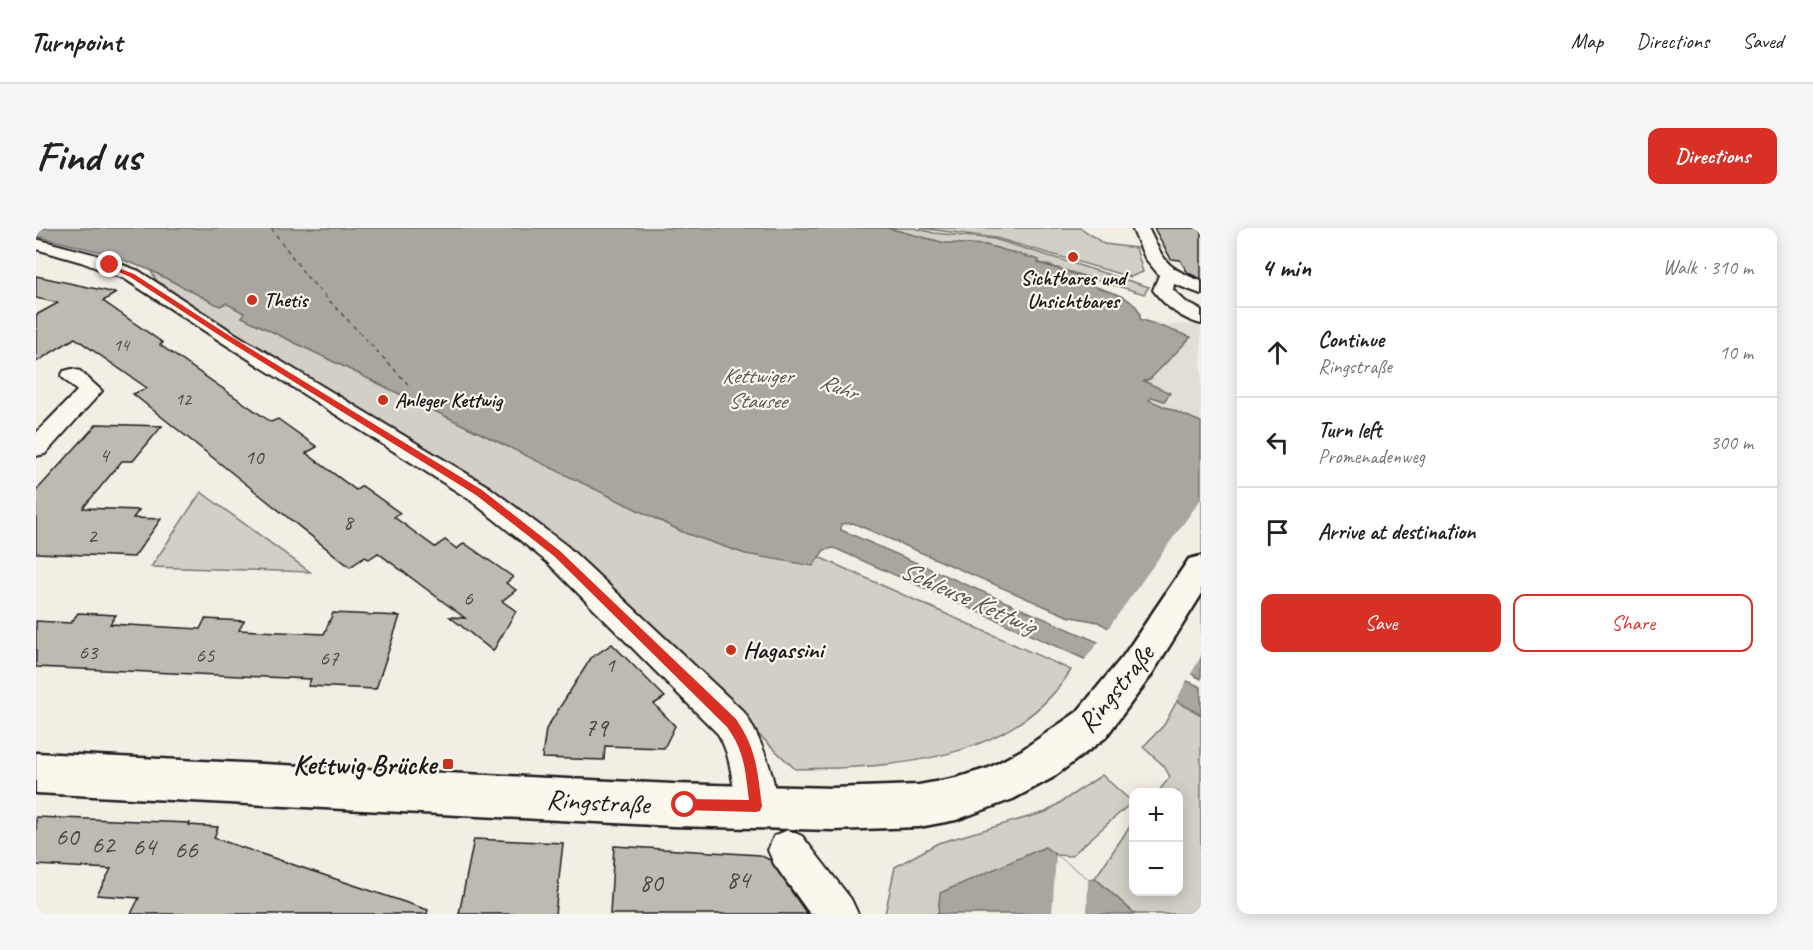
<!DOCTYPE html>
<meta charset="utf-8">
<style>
:root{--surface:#fff;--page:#f6f6f6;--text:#222;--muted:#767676;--line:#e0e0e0;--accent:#d93025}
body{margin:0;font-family:Caveat,sans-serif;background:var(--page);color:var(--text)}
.controls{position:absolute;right:18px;bottom:18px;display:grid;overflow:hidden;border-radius:12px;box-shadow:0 3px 15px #0003}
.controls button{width:54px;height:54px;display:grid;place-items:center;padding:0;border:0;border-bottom:2px solid var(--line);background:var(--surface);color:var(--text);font:30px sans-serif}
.stop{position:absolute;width:18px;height:18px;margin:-14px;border:4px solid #d93025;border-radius:50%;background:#fff}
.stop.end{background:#d93025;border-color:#fff;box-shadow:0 2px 6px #0008}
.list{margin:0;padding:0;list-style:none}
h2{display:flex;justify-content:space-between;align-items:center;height:78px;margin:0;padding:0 24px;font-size:26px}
h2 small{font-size:20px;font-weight:400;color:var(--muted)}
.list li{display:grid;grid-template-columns:39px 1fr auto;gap:18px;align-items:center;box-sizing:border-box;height:90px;padding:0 24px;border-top:2px solid var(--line)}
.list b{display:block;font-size:22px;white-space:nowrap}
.list p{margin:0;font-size:20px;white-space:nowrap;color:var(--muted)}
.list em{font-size:20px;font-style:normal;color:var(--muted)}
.actions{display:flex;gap:12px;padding:18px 24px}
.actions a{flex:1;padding:14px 0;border:2px solid var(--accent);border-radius:12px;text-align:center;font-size:21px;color:var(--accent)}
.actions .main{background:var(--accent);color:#fff}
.icon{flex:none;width:33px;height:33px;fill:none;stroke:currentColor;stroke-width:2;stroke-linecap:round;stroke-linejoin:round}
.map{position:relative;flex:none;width:1165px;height:686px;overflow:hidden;border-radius:12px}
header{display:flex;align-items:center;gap:36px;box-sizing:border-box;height:84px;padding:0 30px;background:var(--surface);border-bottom:2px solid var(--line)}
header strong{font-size:28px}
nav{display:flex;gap:33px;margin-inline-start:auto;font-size:21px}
.intro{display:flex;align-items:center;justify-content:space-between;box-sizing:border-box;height:144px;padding:0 36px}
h1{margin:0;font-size:42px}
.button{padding:15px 27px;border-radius:12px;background:var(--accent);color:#fff;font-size:21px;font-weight:700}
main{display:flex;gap:36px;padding:0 36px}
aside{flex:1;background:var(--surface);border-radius:12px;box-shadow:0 3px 15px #0003}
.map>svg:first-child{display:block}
</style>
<header>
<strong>Turnpoint</strong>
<nav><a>Map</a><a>Directions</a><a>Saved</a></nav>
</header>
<div class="intro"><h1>Find us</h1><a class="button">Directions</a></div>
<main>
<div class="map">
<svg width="1165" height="686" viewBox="0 0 1165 686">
<rect width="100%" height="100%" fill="#f2eee4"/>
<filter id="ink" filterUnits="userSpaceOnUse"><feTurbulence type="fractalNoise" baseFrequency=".0167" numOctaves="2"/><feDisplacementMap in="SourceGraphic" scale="12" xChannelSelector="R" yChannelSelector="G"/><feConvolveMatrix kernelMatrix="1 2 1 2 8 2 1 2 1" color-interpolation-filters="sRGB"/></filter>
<g filter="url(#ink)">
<polygon fill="#e2ded5" points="1116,93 1130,97 1165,96 1165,194 1112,172 1133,165 1108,152 1114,151 1154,109 1114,94"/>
<g fill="#d2cfc6" stroke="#777671" stroke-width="1.5">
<polygon points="851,0 878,0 898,5 958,11 1113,59 1108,66 1001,34 1003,32 950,17 909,15"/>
<polygon points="884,0 1045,0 1068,16 1100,20 1107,44 1094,49 960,10"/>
<path d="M 114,42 L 184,78 L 190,75 L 208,85 L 209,87 L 206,89 L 649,305 L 710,326 L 783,329 L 1035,442 C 978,534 856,540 759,541 L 499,295 L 127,63 Z"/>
<polygon points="165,264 274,344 115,339"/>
<polygon points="1141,473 1165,487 1165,686 1099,686 1059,650 1097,594 1098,664 1142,664 1142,564 1122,564 1134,549 1128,538 1107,519 1128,497"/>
<polygon points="1066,547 1096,574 1035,628 1020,627 1009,619 905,665 902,686 849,686 859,639 902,615 1010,584"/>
</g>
<g fill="#a9a6a0" stroke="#716f6b" stroke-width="1.5">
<path d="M 0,0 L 851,0 L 909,15 L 950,17 L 1003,32 L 1002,35 L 1058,52 L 1054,57 C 1069,62 1107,71 1104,91 L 1155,109 L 1114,151 L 1108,153 L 1134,165 L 1128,173 L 1116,169 L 1113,172 L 1165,194 L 1165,451 L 1062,394 L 1031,388 L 817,295 L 805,296 L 805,302 L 1165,459 L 1165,487 L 1141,473 L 1033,424 L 798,320 L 788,322 L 777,338 L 710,326 L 649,305 L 206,89 L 208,85 L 190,75 L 184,78 L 114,42 L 65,24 L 0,8 Z"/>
<polygon points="1009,619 1052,651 1059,650 1099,686 902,686 904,665"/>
</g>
<g fill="#f2eee4">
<polygon points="1165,271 1165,428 1154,448 1071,402"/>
<polygon points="1064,412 1152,450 1139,475 1047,434"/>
<polygon points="1020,627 1052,651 1051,686 1016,686"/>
</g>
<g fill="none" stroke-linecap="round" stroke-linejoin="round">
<polyline stroke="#545351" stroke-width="1.5" stroke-dasharray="4.5 4" stroke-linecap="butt" points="235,0 271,49 372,156"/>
</g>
<g fill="#bdbab1" stroke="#1c1c1c" stroke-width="1.5">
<polygon points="1118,0 1165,0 1165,51 1152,45 1144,32 1135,31"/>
<polygon points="0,48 80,65 67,73 127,115 124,117 235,194 242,191 281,219 270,225 320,262 326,258 364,285 358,289 399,319 409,312 421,321 428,315 477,349 470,355 480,362 466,373 480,383 457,423 414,389 429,390 342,325 333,331 329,329 314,339 97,166 111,160 39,110 0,134 0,87 22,75 0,70"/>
<polygon points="61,196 126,198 97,233 86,233 47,280 103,282 97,290 125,291 98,329 0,325 0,263"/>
<polygon points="42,385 80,387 74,396 164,401 169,391 208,393 203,402 288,406 297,385 364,388 340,461 272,458 275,451 0,439 0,393 35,395"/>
<polygon points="576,416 629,469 618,476 639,498 628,520 569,518 568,532 506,530 510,501 555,430"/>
<polygon points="0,589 154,595 153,597 182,599 178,610 392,682 391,686 95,686 103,670 61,667 75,641 0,637"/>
<polygon points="438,611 527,615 519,686 423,686"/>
<polygon points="578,618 724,627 734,632 771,686 574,686"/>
</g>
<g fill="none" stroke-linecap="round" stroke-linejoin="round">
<g stroke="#1c1c1c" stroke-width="4">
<g id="street">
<path d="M 1096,0 L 1112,0 C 1129,34 1129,39 1165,53 L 1165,66 L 1138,56 L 1137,62 L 1150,74 L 1165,82 L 1165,96 C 1145,91 1129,78 1117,62 L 1123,47 L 1109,30 Z"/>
<path d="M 0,11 L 57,26 L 103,43 L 198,105 L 453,259 L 531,318 L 708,484 C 722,505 743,552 739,578 C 739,582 735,588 734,592 L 720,597 L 706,592 C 694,563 699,534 682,506 L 511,334 L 433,271 L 184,113 L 89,51 L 45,34 L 0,21 Z"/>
<polygon points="36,141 44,143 66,163 9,226 0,228 0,205 41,163 25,148 28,143"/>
<polygon points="752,602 766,608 815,671 822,686 774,686 738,636 732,622 738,608"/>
</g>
</g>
<g stroke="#1c1c1c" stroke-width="5">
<polygon id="secondary" points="1165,328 1165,367 1114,449 1069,510 1016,550 977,571 920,592 883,599 797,602 637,598 0,565 0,525 637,556 797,560 883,557 920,550 953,540 986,522 1041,484 1088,427 1153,331"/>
</g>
<use href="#street" fill="#fbf7ec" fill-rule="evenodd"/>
<use href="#secondary" fill="#fbf7ec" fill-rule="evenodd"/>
</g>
</g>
<path fill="#d93025" d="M 72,36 L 98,46 L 194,108 L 446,262 L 524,323 L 700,491 C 721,522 721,542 726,578 L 724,583 L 720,584 L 645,582 L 643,577 L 645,573 L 649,571 L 713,572 C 709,542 709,524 691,499 L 518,328 L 440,267 L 189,111 L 94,49 L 72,39 Z"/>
<g fill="#c8321e" stroke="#fbf7ec" stroke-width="2">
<circle cx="1037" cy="29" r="6"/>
<circle cx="216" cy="72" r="6"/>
<circle cx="347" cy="172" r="6"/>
<circle cx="695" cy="422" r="6"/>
<rect x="406" y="530" width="12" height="12" rx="3"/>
</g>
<g text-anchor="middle" stroke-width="4.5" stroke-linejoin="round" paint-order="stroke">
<g font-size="18" fill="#444441">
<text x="85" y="123">14</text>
<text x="147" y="177">12</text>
</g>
<g font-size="20" font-weight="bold" fill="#1c1c1c" stroke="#fbf7ec" text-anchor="start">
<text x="1037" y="57" text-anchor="middle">Sichtbares und<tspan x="1037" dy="23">Unsichtbares</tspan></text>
<text x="228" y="79">Thetis</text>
<text x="359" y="179">Anleger Kettwig</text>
</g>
<g font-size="21" fill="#444441">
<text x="68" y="234">4</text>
<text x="218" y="236">10</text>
<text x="312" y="301">8</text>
<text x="56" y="315">2</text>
<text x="432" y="377">6</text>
<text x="52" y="431">63</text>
<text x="169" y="434">65</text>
<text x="293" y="437">67</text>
<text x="574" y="444">1</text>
</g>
<g font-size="22" font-style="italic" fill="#545351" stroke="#fbf7ec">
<text x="721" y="155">Kettwiger<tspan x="721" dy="25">Stausee</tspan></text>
<text transform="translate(803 158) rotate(21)" y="8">Ruhr</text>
</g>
<g font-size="24" font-weight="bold" fill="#1c1c1c" stroke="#fbf7ec" text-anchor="start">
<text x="707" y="430">Hagassini</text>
</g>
<g font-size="26" font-style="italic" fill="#545351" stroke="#fbf7ec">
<text transform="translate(932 369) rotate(24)" y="9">Schleuse Kettwig</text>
</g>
<g font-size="26" fill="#444441">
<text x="560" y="508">79</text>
<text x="31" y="617">60</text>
<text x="67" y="625">62</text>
<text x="108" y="627">64</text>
<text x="150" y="630">66</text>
<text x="702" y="660">84</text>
<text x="615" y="663">80</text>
</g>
<g font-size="28" fill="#1c1c1c" stroke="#fbf7ec">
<text transform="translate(1079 460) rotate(-51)" y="10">Ringstraße</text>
<text transform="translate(562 573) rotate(3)" y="10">Ringstraße</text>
</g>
<g font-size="28" font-weight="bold" fill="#1c1c1c" stroke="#fbf7ec" text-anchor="end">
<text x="400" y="546">Kettwig Brücke</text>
</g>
</g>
</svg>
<div class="controls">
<button>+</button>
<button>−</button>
</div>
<div class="stop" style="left:649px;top:577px"></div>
<div class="stop end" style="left:74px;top:37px"></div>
</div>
<aside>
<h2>4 min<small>Walk · 310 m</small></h2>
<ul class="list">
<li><svg class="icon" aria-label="ahead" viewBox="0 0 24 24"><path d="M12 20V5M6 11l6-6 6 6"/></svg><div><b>Continue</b><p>Ringstraße</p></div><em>10 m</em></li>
<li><svg class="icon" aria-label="left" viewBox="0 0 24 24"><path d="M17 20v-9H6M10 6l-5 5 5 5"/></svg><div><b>Turn left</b><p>Promenadenweg</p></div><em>300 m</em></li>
<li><svg class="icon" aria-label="arrive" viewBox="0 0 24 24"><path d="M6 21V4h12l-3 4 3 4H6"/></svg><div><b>Arrive at destination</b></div></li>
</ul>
<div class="actions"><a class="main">Save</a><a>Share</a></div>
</aside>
</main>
